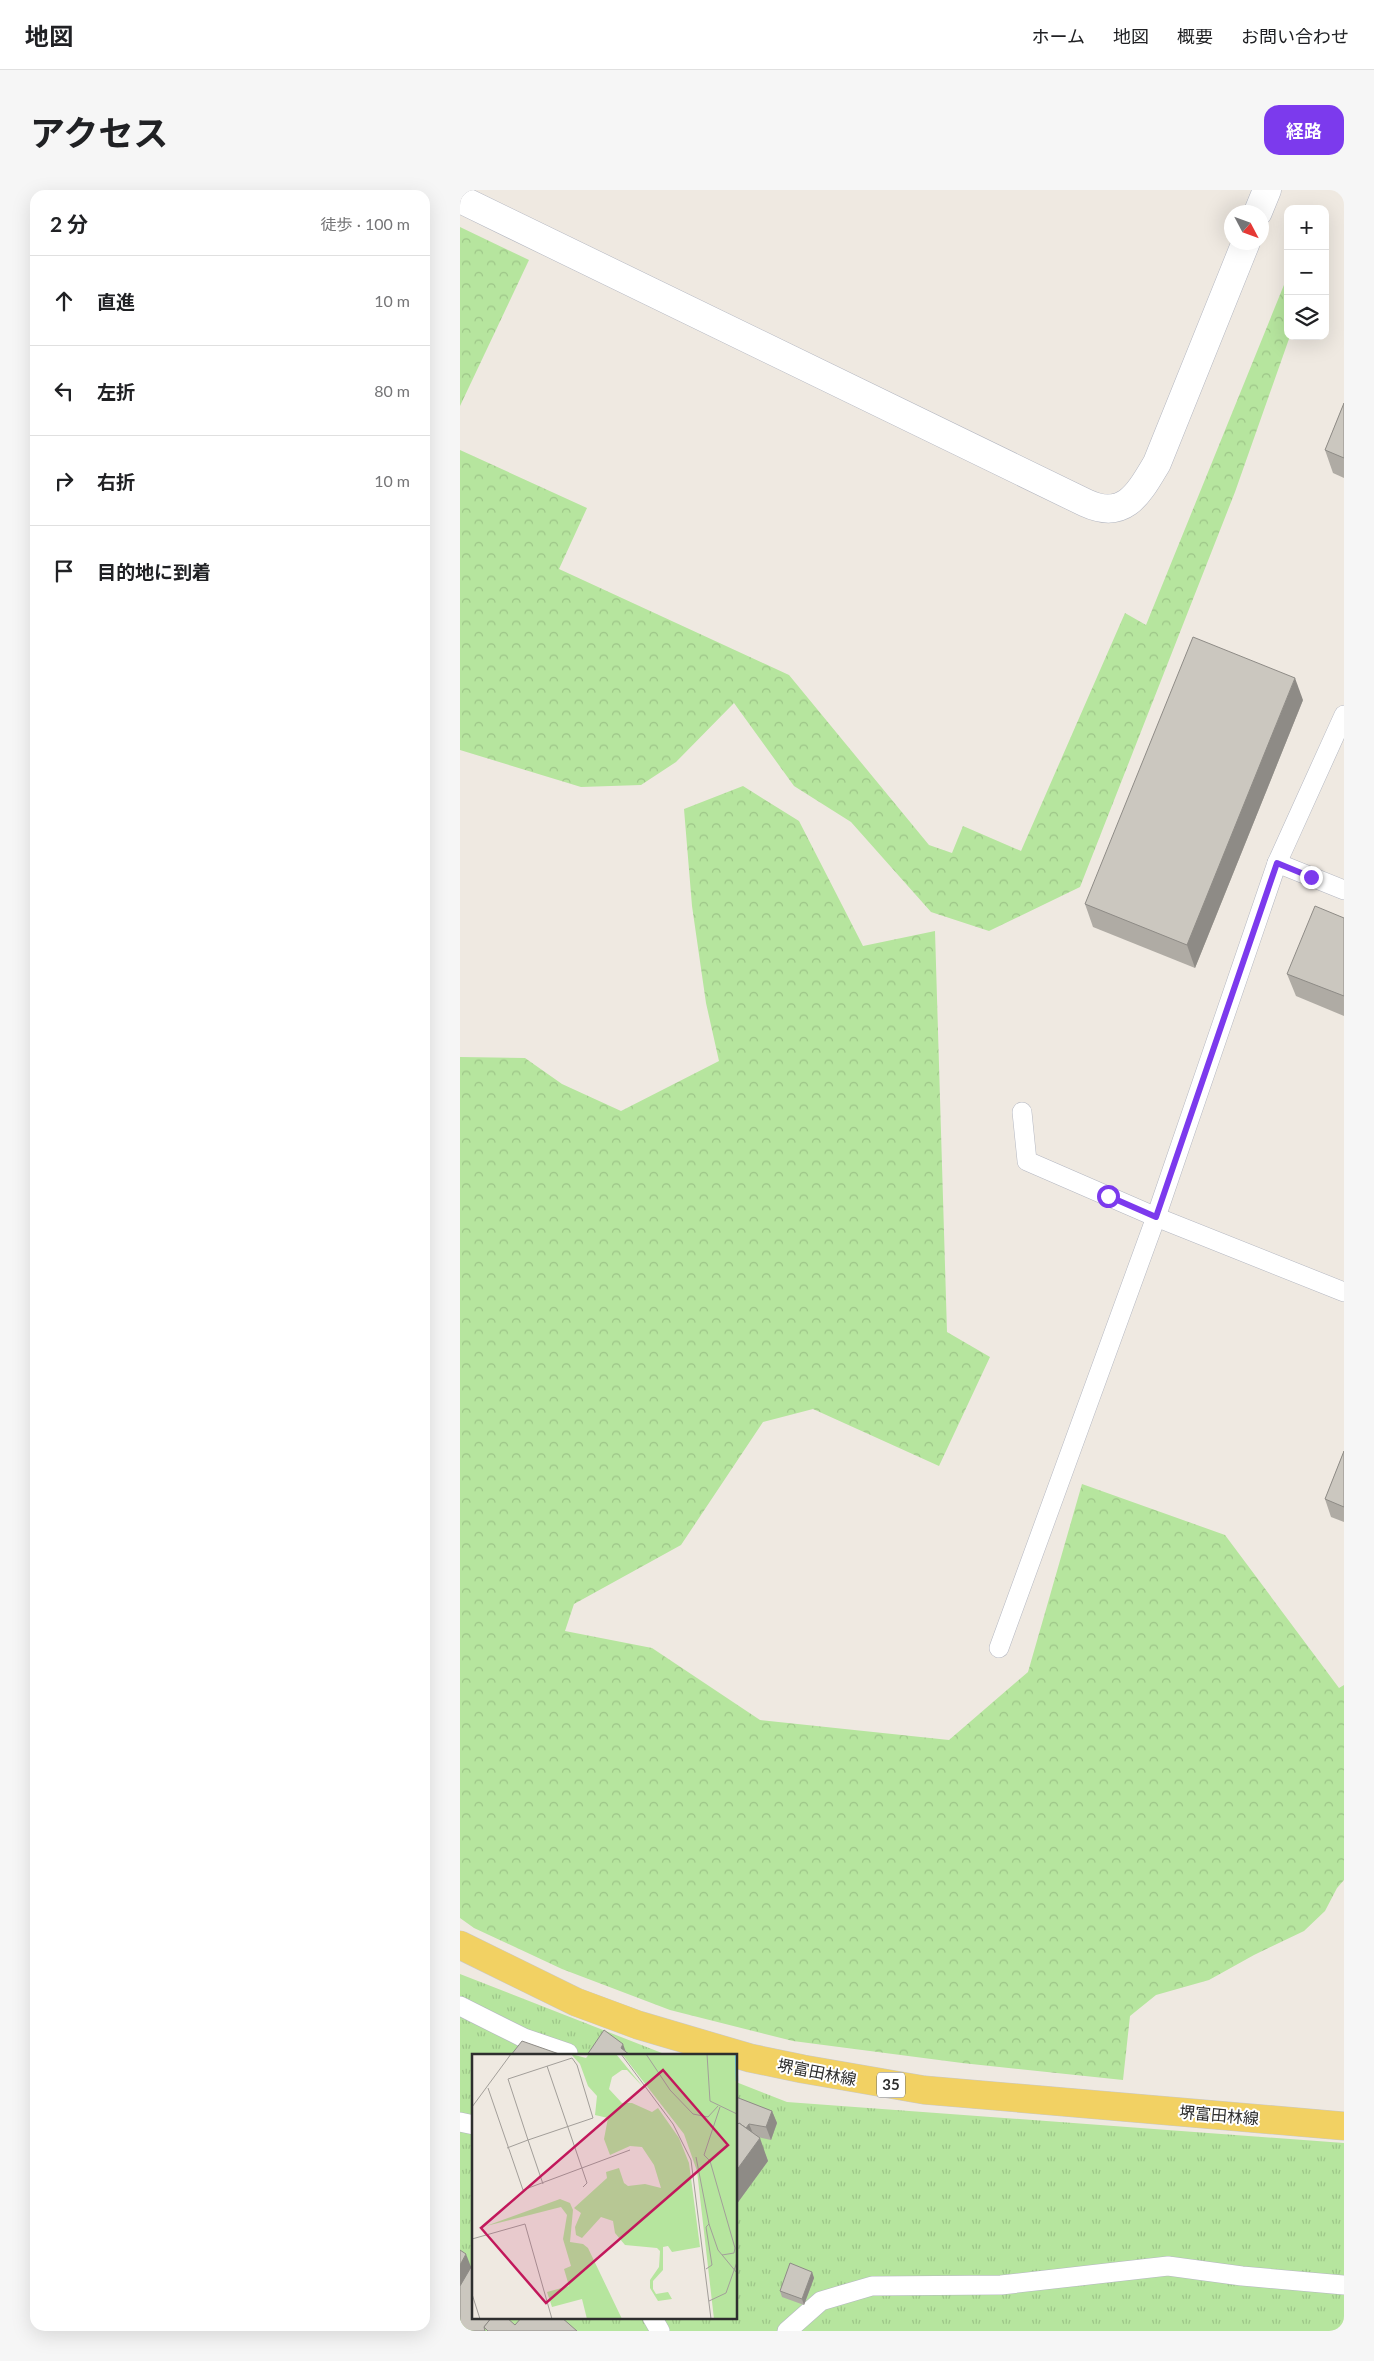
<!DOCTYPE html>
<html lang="ja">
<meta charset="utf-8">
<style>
:root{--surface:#fff;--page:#f6f6f6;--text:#202124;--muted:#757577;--line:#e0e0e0;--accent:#7c3aed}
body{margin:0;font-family:Lato,"Noto Sans JP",sans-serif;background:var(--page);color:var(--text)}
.controls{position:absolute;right:15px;top:15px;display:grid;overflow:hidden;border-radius:10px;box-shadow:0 5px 20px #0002}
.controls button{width:45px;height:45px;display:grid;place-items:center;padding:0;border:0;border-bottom:1px solid var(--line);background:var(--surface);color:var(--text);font:25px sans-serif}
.compass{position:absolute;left:764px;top:15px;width:45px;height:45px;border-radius:50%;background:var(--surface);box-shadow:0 5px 20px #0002;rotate:131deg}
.stop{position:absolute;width:15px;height:15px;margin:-11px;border:4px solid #7c3aed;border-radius:50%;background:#fff}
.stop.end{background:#7c3aed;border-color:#fff;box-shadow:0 1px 5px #0008}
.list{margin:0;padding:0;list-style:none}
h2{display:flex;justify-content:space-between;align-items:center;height:65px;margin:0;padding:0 20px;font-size:21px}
h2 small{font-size:16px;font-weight:400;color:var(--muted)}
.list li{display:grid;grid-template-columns:32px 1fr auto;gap:15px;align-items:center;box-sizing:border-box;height:90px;padding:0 20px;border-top:1px solid var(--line)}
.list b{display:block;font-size:19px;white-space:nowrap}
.list em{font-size:16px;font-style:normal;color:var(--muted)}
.icon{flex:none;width:28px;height:28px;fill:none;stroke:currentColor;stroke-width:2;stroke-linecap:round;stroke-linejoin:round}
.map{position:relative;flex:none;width:884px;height:2141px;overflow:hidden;border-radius:15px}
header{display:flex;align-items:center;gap:30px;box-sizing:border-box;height:70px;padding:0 25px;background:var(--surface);border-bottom:1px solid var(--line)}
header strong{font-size:24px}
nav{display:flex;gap:28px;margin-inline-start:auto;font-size:18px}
.intro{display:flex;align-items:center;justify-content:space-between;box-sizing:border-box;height:120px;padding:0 30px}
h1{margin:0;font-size:35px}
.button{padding:12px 22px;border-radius:15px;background:var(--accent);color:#fff;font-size:18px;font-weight:700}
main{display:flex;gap:30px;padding:0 30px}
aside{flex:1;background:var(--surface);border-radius:15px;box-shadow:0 5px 20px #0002}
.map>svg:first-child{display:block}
</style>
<header>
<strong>地図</strong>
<nav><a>ホーム</a><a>地図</a><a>概要</a><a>お問い合わせ</a></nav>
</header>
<div class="intro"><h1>アクセス</h1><a class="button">経路</a></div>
<main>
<aside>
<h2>2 分<small>徒歩 · 100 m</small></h2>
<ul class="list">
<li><svg class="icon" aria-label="ahead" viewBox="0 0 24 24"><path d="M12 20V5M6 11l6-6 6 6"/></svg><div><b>直進</b></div><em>10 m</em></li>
<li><svg class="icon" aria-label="left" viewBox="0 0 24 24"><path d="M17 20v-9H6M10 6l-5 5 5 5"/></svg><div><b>左折</b></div><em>80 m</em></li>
<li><svg class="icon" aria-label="right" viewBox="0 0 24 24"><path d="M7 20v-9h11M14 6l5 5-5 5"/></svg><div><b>右折</b></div><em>10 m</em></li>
<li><svg class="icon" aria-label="arrive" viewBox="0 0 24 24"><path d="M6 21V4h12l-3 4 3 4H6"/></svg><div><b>目的地に到着</b></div></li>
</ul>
</aside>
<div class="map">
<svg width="884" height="2141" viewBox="0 0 884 2141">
<defs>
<pattern id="grass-tufts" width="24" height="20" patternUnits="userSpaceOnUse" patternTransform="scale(1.25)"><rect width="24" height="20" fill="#b6e59e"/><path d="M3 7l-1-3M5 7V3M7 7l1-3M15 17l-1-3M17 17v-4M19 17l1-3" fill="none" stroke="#9dc588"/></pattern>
<pattern id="forest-crowns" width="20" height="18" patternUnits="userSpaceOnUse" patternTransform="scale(1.25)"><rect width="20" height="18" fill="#b6e59e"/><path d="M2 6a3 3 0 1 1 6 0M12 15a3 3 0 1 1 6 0" fill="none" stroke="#9dc588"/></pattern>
</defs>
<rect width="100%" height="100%" fill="#efe9e1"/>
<polygon fill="url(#grass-tufts)" points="0,1784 207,1865 14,1865 14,2127 276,2127 276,1892 327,1912 884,1953 884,2141 0,2141"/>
<g fill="url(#forest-crowns)">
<polygon points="0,37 69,70 0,216"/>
<polygon points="828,85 828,146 830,146 775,302 620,697 529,741 471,722 391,632 334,596 274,513 216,572 181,595 121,597 0,560 0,260 127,318 99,379 329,485 469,655 492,663 503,636 561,661 665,423 686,435"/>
<polygon points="283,596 339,631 403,756 475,741 487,1142 530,1167 479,1276 353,1219 303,1232 221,1355 114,1414 105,1441 192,1458 300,1530 489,1550 568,1482 622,1294 765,1345 879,1498 884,1495 884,1690 877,1698 865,1721 844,1741 794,1765 749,1790 696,1805 670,1826 663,1890 502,1873 333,1851 210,1820 102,1779 14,1738 0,1728 0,867 65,868 102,894 161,921 259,871 246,813 232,716 224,619"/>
</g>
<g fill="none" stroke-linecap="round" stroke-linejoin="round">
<g stroke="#b4b7c1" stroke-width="20">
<g id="lane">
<polyline points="817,673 884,700"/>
<polyline points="562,922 567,971 696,1027 884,1102"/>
<polyline points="539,1458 696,1027 817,673 884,525"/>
<polyline points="0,1816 64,1848 108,1863"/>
<polyline points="0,1932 14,1935"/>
<polyline points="192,2127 200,2141"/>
<polyline points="327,2141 361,2111 412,2096 541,2095 708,2076 782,2086 884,2095"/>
</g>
</g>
<g stroke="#b4b7c1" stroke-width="29">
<g id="secondary">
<path d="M 0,9 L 626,313 C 665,331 679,303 697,273 L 786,52"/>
<polyline points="798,22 807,0"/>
</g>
</g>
<g stroke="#c9c9c9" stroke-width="29">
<polyline id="primary" points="0,1755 116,1812 178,1835 290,1868 343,1879 464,1900 884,1936"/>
</g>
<use href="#lane" stroke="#fff" stroke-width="19"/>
<use href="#secondary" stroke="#fff" stroke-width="28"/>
<use href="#primary" stroke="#f2d163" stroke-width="28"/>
</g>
<g fill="#afaba4">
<polygon points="884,213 884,288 873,283 865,260"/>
<polygon points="843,510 735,778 633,737 625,714"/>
<polygon points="884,728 884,826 836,806 827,784"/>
<polygon points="884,1261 884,1332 871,1327 865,1309"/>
<polygon points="276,1907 312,1921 317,1933 311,1950 298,1947 308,1971 276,2015"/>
<polygon points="352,2082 354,2088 344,2115 322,2107 320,2101"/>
</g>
<g fill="#8e8b86">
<polygon points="835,488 843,510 735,778 727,755"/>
<polygon points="163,1854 167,1865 161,1858"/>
<polygon points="312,1921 317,1933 311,1950 306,1937"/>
<polygon points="289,1934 294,1946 280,1947"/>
<polygon points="300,1948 308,1971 276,2015 276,1981"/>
<polygon points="6,2064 13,2082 0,2104 0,2075"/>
<polygon points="352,2082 354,2088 344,2115 342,2109"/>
<polygon points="44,2127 52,2127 40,2141"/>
</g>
<g fill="#cbc7bf" stroke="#8e8b86">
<polygon points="884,213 884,268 865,260"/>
<polygon points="733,447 835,488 727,755 625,714"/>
<polygon points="855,716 884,728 884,806 827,784"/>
<polygon points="884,1261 884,1317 865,1309"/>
<polygon points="144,1840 163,1854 161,1858 170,1865 127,1865"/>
<polygon points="62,1851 102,1865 51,1865"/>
<polygon points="276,1907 312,1921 306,1937 289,1934 286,1938 279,1933 276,1936"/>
<polygon points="279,1933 300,1948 276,1981 276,1936"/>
<polygon points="0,2060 6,2064 0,2075"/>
<polygon points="14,2072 14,2127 32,2127 24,2137 25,2141 0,2141 0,2096"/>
<polygon points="330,2073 352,2082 342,2109 320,2101"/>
<polygon points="32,2127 46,2127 55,2135 62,2127 101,2127 117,2141 28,2141 24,2137"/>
</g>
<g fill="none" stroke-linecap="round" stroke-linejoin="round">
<polyline stroke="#7c3aed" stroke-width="6" points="648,1006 696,1027 817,673 851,687"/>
</g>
<g text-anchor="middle" stroke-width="4" stroke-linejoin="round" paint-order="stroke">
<rect fill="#fff" stroke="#6d6d6d" stroke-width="1" x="417" y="1882.5" width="28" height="25" rx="4"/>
<g font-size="15" font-weight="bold" fill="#2e2e2e">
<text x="431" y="1900">35</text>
</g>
<g font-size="16" fill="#2e2e2e" stroke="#fff">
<text transform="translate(357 1882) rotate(11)" y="6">堺富田林線</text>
<text transform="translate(759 1925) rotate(5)" y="6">堺富田林線</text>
</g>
</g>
<g transform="translate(12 1864)">
<rect width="265" height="265" fill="#efe9e1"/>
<path d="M 150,0 L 265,0 L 265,265 L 242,265 L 225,117 L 212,80 Z" fill="#b6e59e"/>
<path d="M 99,0 L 114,4 L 117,0 L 144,0 L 172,34 L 155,16 L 150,16 L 140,23 L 137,35 L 150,49 L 160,49 L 180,58 L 186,54 L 207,84 L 217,109 L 228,193 L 200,198 L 196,192 L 191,193 L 191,216 L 181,227 L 181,235 L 184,240 L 196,238 L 200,245 L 186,247 L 178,234 L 178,226 L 187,213 L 188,197 L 185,194 L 153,191 L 143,179 L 141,167 L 129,163 L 110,184 L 104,181 L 103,173 L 109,159 L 102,154 L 135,124 L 134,118 L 147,114 L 152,129 L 156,132 L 173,130 L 189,134 L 182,111 L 170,93 L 158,92 L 138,101 L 132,85 L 136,64 L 123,61 L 125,42 L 116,32 L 108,10 ZM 88,145 L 98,149 L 101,156 L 98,188 L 111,190 L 116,194 L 150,265 L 115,265 L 110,245 L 80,253 L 75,238 L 97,232 L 92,215 L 99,212 L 91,185 L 95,161 L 89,153 L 14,172 Z" fill="#b6e59e"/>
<path fill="none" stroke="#75cff0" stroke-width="2.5" d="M 264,0 L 265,27"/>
<path fill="none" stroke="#a29e99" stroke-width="1" d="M 149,0 L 201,70 L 219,106 L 239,265M 174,0 L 198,36 L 221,60 L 236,63 L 246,52M 235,0 L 238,47 L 265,60M 100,4 L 105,11 L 121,64 L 56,86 L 36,25 ZM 75,12 L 115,129 L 111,133M 16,34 L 51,136 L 158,96M 0,53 L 39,0M 248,53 L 232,101 L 238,107 L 263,194 L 262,199 L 250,201M 35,94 L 56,86 L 71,130M 224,103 L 237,170 L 246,196 L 265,219M 0,185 L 53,170 L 80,265M 234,215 L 240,211 L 234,173 L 237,170M 0,240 L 8,265M 237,247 L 254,239 L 265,208"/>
<path fill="#c2185b" fill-opacity="0.15" stroke="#c2185b" stroke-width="2.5" d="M 191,16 L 256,91 L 74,249 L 9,174 Z"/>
<rect width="265" height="265" fill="none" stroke="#2e2e2e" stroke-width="2.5"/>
</g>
</svg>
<div class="controls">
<button>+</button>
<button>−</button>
<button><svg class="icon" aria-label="layers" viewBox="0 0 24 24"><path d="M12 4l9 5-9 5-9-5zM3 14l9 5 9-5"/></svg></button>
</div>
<svg class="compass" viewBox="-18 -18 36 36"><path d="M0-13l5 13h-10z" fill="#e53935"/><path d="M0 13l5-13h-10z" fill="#757577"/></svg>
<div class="stop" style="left:648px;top:1006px"></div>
<div class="stop end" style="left:851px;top:687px"></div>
</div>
</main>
